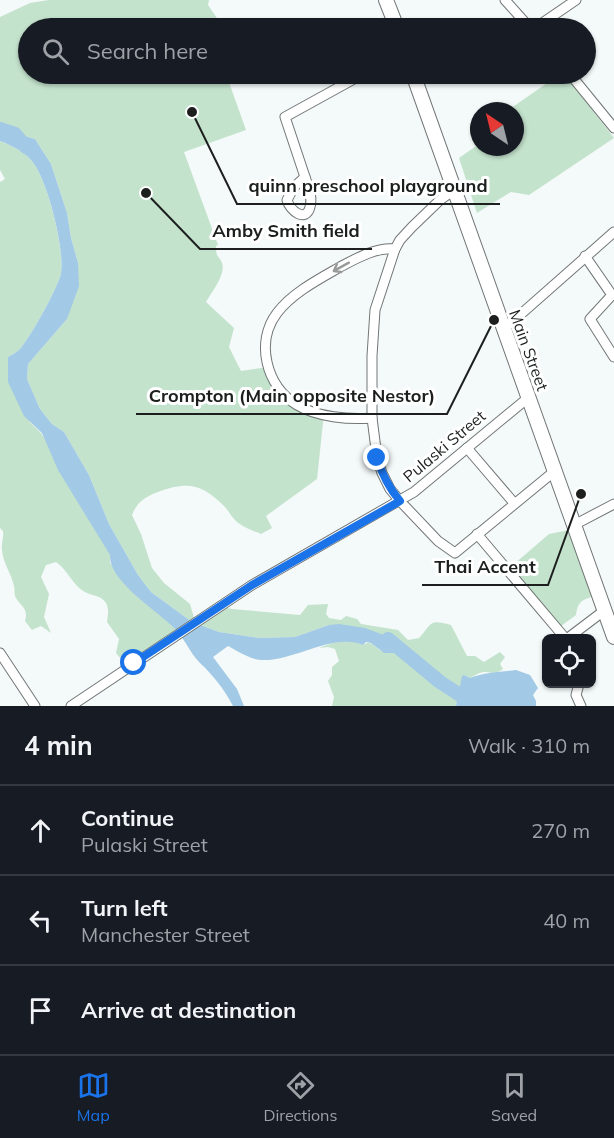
<!DOCTYPE html>
<meta charset="utf-8">
<style>
:root{--surface:#171b24;--page:#20242c;--text:#f1f3f6;--muted:#9ea1a6;--line:#363941;--accent:#1a73e8}
body{margin:0;font-family:Mulish,sans-serif;background:var(--page);color:var(--text)}
.controls{position:absolute;right:18px;bottom:18px;display:grid;overflow:hidden;border-radius:9px;box-shadow:0 2px 4px #0004}
.controls button{width:54px;height:54px;display:grid;place-items:center;padding:0;border:0;border-bottom:2px solid var(--line);background:var(--surface);color:var(--text);font:30px sans-serif}
.compass{position:absolute;left:470px;top:102px;width:54px;height:54px;border-radius:50%;background:var(--surface);box-shadow:0 2px 4px #0004;rotate:325deg}
.stop{position:absolute;width:18px;height:18px;margin:-14px;border:4px solid #1a73e8;border-radius:50%;background:#fff}
.stop.end{background:#1a73e8;border-color:#fff;box-shadow:0 2px 6px #0008}
.list{margin:0;padding:0;list-style:none}
h2{display:flex;justify-content:space-between;align-items:center;height:78px;margin:0;padding:0 24px;font-size:26px}
h2 small{font-size:20px;font-weight:400;color:var(--muted)}
.list li{display:grid;grid-template-columns:39px 1fr auto;gap:18px;align-items:center;box-sizing:border-box;height:90px;padding:0 24px;border-top:2px solid var(--line)}
.list b{display:block;font-size:22px;white-space:nowrap}
.list p{margin:0;font-size:20px;white-space:nowrap;color:var(--muted)}
.list em{font-size:20px;font-style:normal;color:var(--muted)}
.icon{flex:none;width:33px;height:33px;fill:none;stroke:currentColor;stroke-width:2;stroke-linecap:round;stroke-linejoin:round}
.map{position:relative;flex:none;width:614px;height:706px;overflow:hidden}
.search{position:absolute;background:var(--surface);box-shadow:0 2px 4px #0004;left:18px;right:18px;top:18px;height:66px;display:flex;align-items:center;gap:15px;box-sizing:border-box;padding:0 21px;border-radius:33px;color:var(--muted);font-size:22px}
.sheet{height:348px;background:var(--surface)}
nav{display:flex;justify-content:space-around;align-items:center;box-sizing:border-box;height:84px;border-top:2px solid var(--line);background:var(--surface);font-size:16px;color:var(--muted)}
nav a{display:grid;justify-items:center;gap:3px}
nav .on{color:var(--accent)}
.map>svg:first-child{display:block}
</style>
<div class="map">
<svg width="614" height="706" viewBox="0 0 614 706">
<rect width="100%" height="100%" fill="#f4f9f9"/>
<g fill="#c4e3cd">
<path d="M 49,0 L 209,0 L 208,5 L 223,27 L 28,28 L 28,74 L 226,74 L 246,130 L 184,152 L 218,245 L 216,246 C 216,259 219,255 222,263 C 226,274 212,292 206,302 L 234,328 L 229,347 L 241,371 L 268,367 L 294,402 L 324,413 L 317,479 L 266,516 L 272,528 L 261,534 C 254,531 243,527 237,522 C 232,518 229,511 225,507 C 202,484 188,481 158,492 C 145,497 137,502 132,515 L 141,534 L 152,568 L 164,583 L 190,604 L 195,621 L 219,606 L 232,609 L 300,615 L 308,605 L 328,604 L 326,614 L 329,618 L 341,620 L 346,616 L 357,619 L 361,624 L 398,630 L 408,640 L 419,638 C 433,623 428,619 451,625 L 467,656 L 475,656 L 484,662 L 500,652 L 505,657 L 500,664 L 503,669 C 495,675 492,672 484,672 C 480,672 474,676 470,678 L 464,675 L 456,706 L 332,706 L 334,697 L 328,681 L 332,675 L 332,667 L 339,661 L 335,649 L 328,647 L 319,648 C 334,642 348,638 363,645 C 372,640 373,646 381,651 C 386,653 392,653 398,653 L 329,625 L 295,637 L 259,638 L 219,632 L 192,622 L 151,592 L 138,575 L 109,524 L 89,475 L 64,432 L 52,424 L 40,409 L 27,379 L 28,364 L 67,319 L 78,263 L 71,238 L 67,213 L 51,164 L 35,139 L 0,129 L 0,17 L 30,3 Z"/>
<polygon points="560,74 564,74 614,138 529,195 511,192 477,213 459,158 479,144 479,147 515,147 515,111 507,111"/>
<path d="M 0,141 C 11,145 23,151 31,160 C 47,177 65,250 61,273 C 59,286 29,340 19,350 C 16,353 11,355 8,357 L 30,422 L 41,433 L 47,442 L 110,555 L 110,563 L 177,631 L 127,666 L 116,653 L 119,639 L 107,622 C 108,615 109,609 106,603 C 101,595 92,596 85,592 C 73,586 68,570 56,562 L 46,565 L 41,577 L 49,594 L 44,617 L 51,633 L 41,626 L 32,630 L 25,621 C 29,607 20,607 15,596 C 14,593 15,589 14,586 C 11,572 3,564 2,550 C 1,544 4,538 3,531 L 0,528 L 0,182 L 5,179 L 0,170 Z"/>
<path d="M 574,529 L 597,595 C 584,600 578,599 576,615 L 557,629 L 507,570 L 549,534 Z"/>
</g>
<g fill="#a2c9e5">
<path d="M 0,129 L 35,139 L 51,164 L 67,213 L 71,238 L 78,263 L 79,286 L 67,319 L 28,364 L 27,379 L 40,409 L 52,424 L 64,432 L 89,475 L 109,524 L 138,575 L 151,592 L 192,622 L 219,632 L 259,638 L 295,637 L 329,625 L 339,624 L 365,628 L 400,641 L 405,647 L 398,653 L 384,653 L 371,643 L 366,642 L 363,645 C 334,632 294,661 263,660 C 251,660 239,652 228,646 L 213,657 L 237,689 L 244,706 L 233,706 C 224,689 213,675 200,663 C 190,653 185,639 175,629 C 158,611 108,581 110,555 L 58,470 L 42,433 L 24,416 L 8,382 L 8,357 C 11,355 16,353 19,350 C 29,340 59,286 61,273 C 65,249 47,177 31,160 C 23,151 11,145 0,141 Z"/>
<path d="M 516,670 L 530,675 L 538,688 L 533,695 L 536,701 L 536,706 L 456,706 L 462,676 L 464,675 L 470,678 C 485,672 500,672 516,670 Z"/>
</g>
<g fill="none" stroke-linecap="round" stroke-linejoin="round">
<g stroke="#a2c9e5" stroke-width="14">
<polyline points="0,129 15,134 26,147"/>
<polyline points="388,639 440,682 477,706"/>
</g>
<g stroke="#727676" stroke-width="11">
<g id="street">
<polyline points="505,0 530,28"/>
<polyline points="535,28 576,0"/>
<polyline points="570,74 614,128"/>
<polyline points="305,177 285,117 363,74"/>
<path d="M 305,177 C 308,186 313,197 310,207 C 306,223 290,211 287,200 L 294,187 Z"/>
<polyline points="455,189 440,200 412,227 400,240 395,249 375,310 372,356 372,418 377,457 382,473 390,489 400,501 438,541 455,553 556,470"/>
<polyline points="585,256 612,295 590,319 614,357"/>
<polyline points="504,329 614,232"/>
<path d="M 372,418 C 349,420 317,417 297,405 C 266,386 255,342 277,313 C 292,293 319,279 340,267 C 357,258 376,247 395,249"/>
<polyline points="467,448 514,503"/>
<polyline points="574,525 614,504"/>
<polyline points="477,534 565,638"/>
<polyline points="568,638 605,610"/>
<polyline points="0,653 35,706"/>
<polyline points="579,684 576,695 581,706"/>
<polyline points="71,706 252,585 414,492 529,397"/>
</g>
</g>
<g stroke="#727676" stroke-width="16">
<g id="secondary">
<polyline points="386,0 397,28"/>
<polyline points="413,74 614,637"/>
</g>
</g>
<use href="#street" stroke="#fff" stroke-width="9"/>
<use href="#secondary" stroke="#fff" stroke-width="14"/>
</g>
<defs><path id="oneway-shaft" d="M-6 0H5M1.5-3L5.5 0L1.5 3" fill="none" stroke-width="1.6" stroke-linecap="round" stroke-linejoin="round" transform="scale(1.5)"/></defs>
<use stroke="#999a9a" href="#oneway-shaft" transform="translate(341 267) rotate(151)"/>
<g fill="none" stroke-linecap="round" stroke-linejoin="round">
<path stroke="#1a73e8" stroke-width="8" d="M 134,663 L 252,585 L 400,501 C 388,487 382,474 377,458"/>
</g>
<g text-anchor="middle" stroke-width="6" stroke-linejoin="round" paint-order="stroke">
<g font-size="16" fill="#1d1f1f" stroke="#fff">
<text transform="translate(529 350) rotate(70)" y="6">Main Street</text>
<text transform="translate(444 446) rotate(-40)" y="6">Pulaski Street</text>
</g>
</g>
<path fill="none" stroke="#1d1f1f" stroke-width="2" d="M192 112L237 204H500M146 193L200 249H372M494 320L447 414H136M581 494L548 585H422"/>
<g fill="#1d1f1f" stroke="#fff" stroke-width="2">
<circle cx="192" cy="112" r="6"/>
<circle cx="146" cy="193" r="6"/>
<circle cx="494" cy="320" r="6"/>
<circle cx="581" cy="494" r="6"/>
</g>
<g font-size="18" text-anchor="middle" font-weight="bold" fill="#1d1f1f" stroke="#fff" stroke-width="6" stroke-linejoin="round" paint-order="stroke">
<text x="368" y="192">quinn preschool playground</text>
<text x="286" y="237">Amby Smith field</text>
<text x="292" y="402">Crompton (Main opposite Nestor)</text>
<text x="485" y="573">Thai Accent</text>
</g>
</svg>
<div class="controls">
<button><svg class="icon" aria-label="locate" viewBox="0 0 24 24"><circle cx="12" cy="12" r="6"/><path d="M12 2v4M12 18v4M2 12h4M18 12h4"/></svg></button>
</div>
<svg class="compass" viewBox="-18 -18 36 36"><path d="M0-13l5 13h-10z" fill="#e53935"/><path d="M0 13l5-13h-10z" fill="#9ea1a6"/></svg>
<div class="stop" style="left:134px;top:663px"></div>
<div class="stop end" style="left:377px;top:458px"></div>
<div class="search"><svg class="icon" aria-label="search" viewBox="0 0 24 24"><circle cx="10" cy="10" r="6"/><path d="M15 15l6 6"/></svg>Search here</div>
</div>
<section class="sheet">
<h2>4 min<small>Walk · 310 m</small></h2>
<ul class="list">
<li><svg class="icon" aria-label="ahead" viewBox="0 0 24 24"><path d="M12 20V5M6 11l6-6 6 6"/></svg><div><b>Continue</b><p>Pulaski Street</p></div><em>270 m</em></li>
<li><svg class="icon" aria-label="left" viewBox="0 0 24 24"><path d="M17 20v-9H6M10 6l-5 5 5 5"/></svg><div><b>Turn left</b><p>Manchester Street</p></div><em>40 m</em></li>
<li><svg class="icon" aria-label="arrive" viewBox="0 0 24 24"><path d="M6 21V4h12l-3 4 3 4H6"/></svg><div><b>Arrive at destination</b></div></li>
</ul>
</section>
<nav>
<a class="on"><svg class="icon" aria-label="map" viewBox="0 0 24 24"><path d="M3 6l6-2 6 2 6-2v14l-6 2-6-2-6 2zM9 4v14M15 6v14"/></svg>Map</a>
<a><svg class="icon" aria-label="directions" viewBox="0 0 24 24"><path d="M12 3l9 9-9 9-9-9zM9 14v-3h6M13 9l2 2-2 2"/></svg>Directions</a>
<a><svg class="icon" aria-label="saved" viewBox="0 0 24 24"><path d="M7 4h10v16l-5-4-5 4z"/></svg>Saved</a>
</nav>
